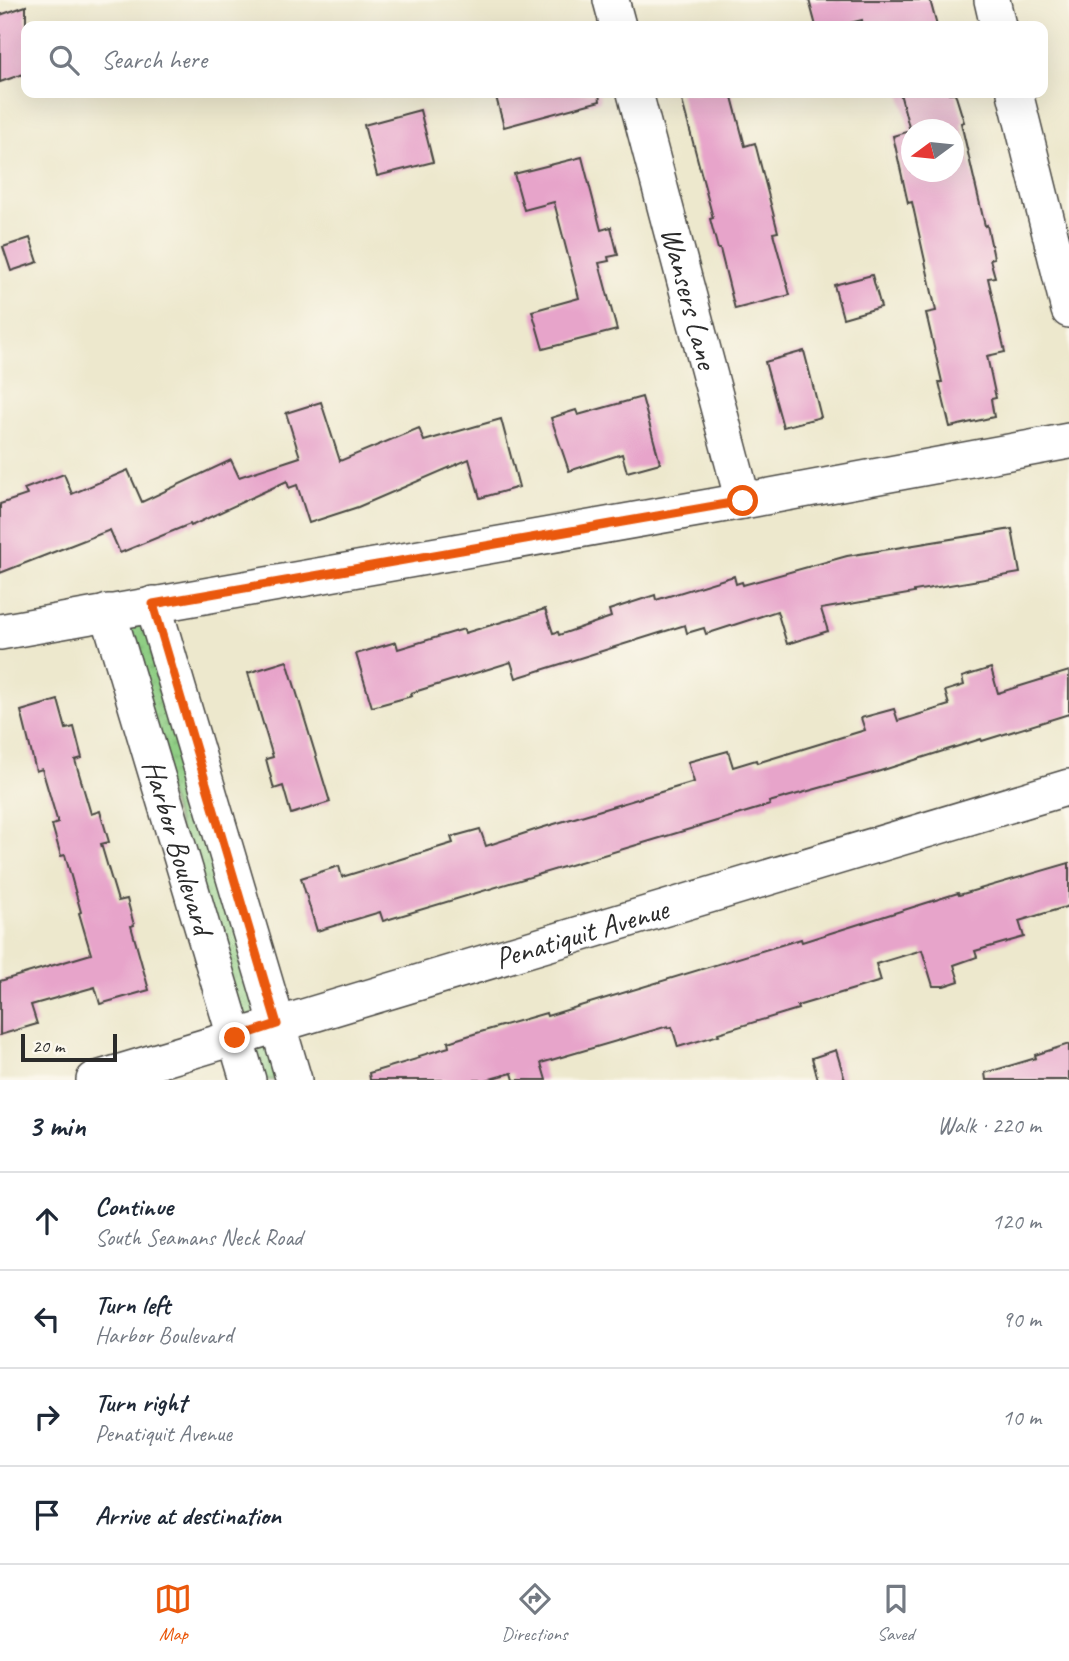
<!DOCTYPE html>
<meta charset="utf-8">
<style>
:root{--surface:#fff;--page:#f6f6f7;--text:#1f2937;--muted:#747a83;--line:#e0e1e3;--accent:#ea580c}
body{margin:0;font-family:Caveat,sans-serif;background:var(--page);color:var(--text)}
.compass{position:absolute;left:901px;top:119px;width:63px;height:63px;border-radius:50%;background:var(--surface);box-shadow:0 7px 28px #0002;rotate:255deg}
.scale{position:absolute;left:21px;bottom:18px;width:96px;box-sizing:border-box;padding-left:7px;border:4px solid #2b2b2b;border-top:0;font-size:19px;line-height:24px;white-space:nowrap;color:#2b2b2b;-webkit-text-stroke:5px #fbf7ec;paint-order:stroke}
.stop{position:absolute;width:21px;height:21px;margin:-16px;border:5px solid #ea580c;border-radius:50%;background:#fff}
.stop.end{background:#ea580c;border-color:#fff;box-shadow:0 2px 7px #0008}
.list{margin:0;padding:0;list-style:none}
h2{display:flex;justify-content:space-between;align-items:center;height:91px;margin:0;padding:0 28px;font-size:30px}
h2 small{font-size:23px;font-weight:400;color:var(--muted)}
.list li{display:grid;grid-template-columns:46px 1fr auto;gap:21px;align-items:center;box-sizing:border-box;height:98px;padding:0 28px;border-top:2px solid var(--line)}
.list b{display:block;font-size:26px;white-space:nowrap}
.list p{margin:0;font-size:23px;white-space:nowrap;color:var(--muted)}
.list em{font-size:23px;font-style:normal;color:var(--muted)}
.icon{flex:none;width:38px;height:38px;fill:none;stroke:currentColor;stroke-width:2;stroke-linecap:round;stroke-linejoin:round}
.map{position:relative;flex:none;width:1069px;height:1080px;overflow:hidden}
.search{position:absolute;background:var(--surface);box-shadow:0 7px 28px #0002;left:21px;right:21px;top:21px;height:77px;display:flex;align-items:center;gap:18px;box-sizing:border-box;padding:0 24px;border-radius:14px;color:var(--muted);font-size:26px}
.sheet{height:483px;background:var(--surface)}
nav{display:flex;justify-content:space-around;align-items:center;box-sizing:border-box;height:98px;border-top:2px solid var(--line);background:var(--surface);font-size:19px;color:var(--muted)}
nav a{display:grid;justify-items:center;gap:4px}
nav .on{color:var(--accent)}
.map>svg:first-child{display:block}
</style>
<div class="map">
<svg width="1069" height="1080" viewBox="0 0 1069 1080">
<defs>
<pattern id="grass-dots" width="8" height="8" patternUnits="userSpaceOnUse" patternTransform="scale(1.75)"><rect width="8" height="8" fill="#8fce84"/><path d="M2 2h.1M6 6h.1" fill="none" stroke="#7cb172" stroke-width="1.8" stroke-linecap="round"/></pattern>
</defs>
<rect width="100%" height="100%" fill="#fbf7ec"/>
<filter id="ink" filterUnits="userSpaceOnUse"><feTurbulence type="fractalNoise" baseFrequency=".0143" numOctaves="2"/><feDisplacementMap in="SourceGraphic" scale="14" xChannelSelector="R" yChannelSelector="G"/><feConvolveMatrix kernelMatrix="1 2 1 2 8 2 1 2 1" color-interpolation-filters="sRGB"/></filter>
<filter id="wash" filterUnits="userSpaceOnUse"><feTurbulence type="fractalNoise" baseFrequency=".00686" numOctaves="4" result="noise"/><feDisplacementMap in="SourceGraphic" scale="28" xChannelSelector="R" yChannelSelector="G"/><feGaussianBlur stdDeviation="1.57" result="paint"/><feColorMatrix in="noise" values="0 0 0 0 0 0 0 0 0 0 0 0 0 0 0 0 0 1.4 0 .05"/><feComposite in="paint" operator="in"/></filter>
<g filter="url(#wash)">
<rect width="100%" height="100%" fill="#ede8cd"/>
<g fill="url(#grass-dots)" stroke="#5d7c58" stroke-width="2">
<polygon points="148,613 269,1018 238,1027 117,620"/>
<polygon points="273,1033 287,1080 253,1080 242,1043"/>
</g>
<g id="blocks">
<g fill="#e7a4ca" fill-rule="evenodd">
<polygon points="809,0 930,0 937,26 863,26 862,20 838,26 816,26"/>
<polygon points="26,6 26,73 0,82 0,15"/>
<polygon points="495,93 599,93 600,101 504,127"/>
<polygon points="680,93 731,93 745,146 755,143 778,232 773,233 790,295 735,309 720,249 718,249 710,219 713,218"/>
<path d="M 900,93 L 955,93 L 964,122 L 961,123 L 985,226 L 987,225 L 994,258 L 990,259 L 995,277 L 988,278 L 1005,352 L 987,356 L 996,398 L 991,399 L 994,417 L 950,427 L 939,382 L 942,382 L 926,313 L 936,311 L 912,202 L 908,203 L 893,136 L 910,131 ZM 912,130 L 954,130 L 954,172 L 912,172 Z"/>
<polygon points="420,110 433,162 377,176 364,125"/>
<polygon points="582,157 601,230 611,227 618,255 608,257 609,261 599,263 617,330 543,349 532,311 579,298 554,202 524,210 514,174"/>
<polygon points="30,238 38,262 11,271 3,247"/>
<polygon points="872,275 881,307 843,318 834,285"/>
<polygon points="804,351 821,417 783,427 765,362"/>
<polygon points="642,397 660,463 627,472 622,454 569,471 551,418 576,410 578,415"/>
<polygon points="321,402 340,461 419,428 424,441 501,419 519,487 480,498 469,459 358,507 309,523 297,485 289,488 287,481 191,526 190,524 120,553 110,530 0,573 0,504 27,495 24,489 64,474 72,494 128,470 142,502 231,460 239,477 300,457 286,413"/>
<polygon points="1012,529 1020,573 914,591 914,593 821,609 828,631 787,644 777,611 706,634 704,628 687,633 685,625 516,678 511,662 411,693 412,696 372,707 356,654 396,642 398,649 464,629 465,633 545,609 553,633 558,632 559,635 611,617 609,610 655,595 656,600 734,576 736,584 742,582 743,585 847,556"/>
<polygon points="287,661 330,802 291,814 283,786 274,789 266,759 273,757 248,673"/>
<polygon points="991,668 998,693 1069,671 1069,714 982,741 981,739 877,772 769,802 770,805 383,921 380,912 317,931 301,878 339,866 342,877 453,843 451,837 480,829 486,846 541,828 694,782 688,762 728,751 733,767 756,760 757,763 865,730 861,718 894,709 898,721 949,705 945,691 964,685 962,677"/>
<polygon points="58,700 66,729 74,727 82,758 75,760 91,814 100,811 109,842 101,844 118,901 127,899 134,925 131,926 149,990 100,1004 95,987 31,1005 37,1024 0,1035 0,981 91,954 79,913 81,912 65,855 61,856 52,825 58,823 42,769 36,771 21,711"/>
<polygon points="1069,863 1069,906 1019,921 1024,937 975,951 977,957 954,965 959,981 944,986 933,986 922,950 876,964 881,981 797,1006 798,1009 718,1033 719,1035 678,1047 672,1027 668,1028 668,1026 541,1063 546,1080 514,1080 512,1073 486,1080 370,1080 369,1073 420,1058 419,1056 449,1047 448,1042 477,1033 546,1013 547,1016 801,939 802,942 958,893 959,895"/>
<polygon points="1069,1044 1069,1080 986,1080 985,1073 1036,1058 1035,1055"/>
<polygon points="836,1050 845,1080 818,1080 812,1058"/>
</g>
</g>
</g>
<g filter="url(#ink)">
<use href="#blocks" fill-opacity="0" stroke="#484743" stroke-width="2"/>
<g fill="none" stroke-linecap="round" stroke-linejoin="round">
<g stroke="#484743" stroke-width="38">
<g id="minor">
<polyline points="611,0 618,26"/>
<polyline points="992,0 998,26"/>
<path id="s1" d="M 635,93 L 743,501"/>
<polyline points="1015,93 1069,310"/>
<polyline points="153,604 294,1080"/>
<path id="s2" d="M 108,612 L 248,1080"/>
<polyline points="0,632 743,501 1069,441"/>
<path id="s3" d="M 94,1080 L 1069,787"/>
</g>
</g>
<use href="#minor" stroke="#fff" stroke-width="35"/>
</g>
</g>
<g fill="none" stroke-linecap="round" stroke-linejoin="round" filter="url(#ink)">
<polyline stroke="#ea580c" stroke-width="9" points="235,1038 277,1024 153,604 743,501"/>
</g>
<g text-anchor="middle" stroke-width="5" stroke-linejoin="round" paint-order="stroke">
<g font-size="30" fill="#2b2b2b" stroke="#fbf7ec">
<text dy="10" stroke="none"><textPath href="#s1" startOffset="212">Wansers Lane</textPath></text>
<text dy="10" stroke="none"><textPath href="#s2" startOffset="245">Harbor Boulevard</textPath></text>
<text dy="10" stroke="none"><textPath href="#s3" startOffset="509">Penatiquit Avenue</textPath></text>
</g>
</g>
</svg>
<svg class="compass" viewBox="-18 -18 36 36"><path d="M0-13l5 13h-10z" fill="#e53935"/><path d="M0 13l5-13h-10z" fill="#747a83"/></svg>
<div class="scale">20 m</div>
<div class="stop" style="left:743px;top:501px"></div>
<div class="stop end" style="left:235px;top:1038px"></div>
<div class="search"><svg class="icon" aria-label="search" viewBox="0 0 24 24"><circle cx="10" cy="10" r="6"/><path d="M15 15l6 6"/></svg>Search here</div>
</div>
<section class="sheet">
<h2>3 min<small>Walk · 220 m</small></h2>
<ul class="list">
<li><svg class="icon" aria-label="ahead" viewBox="0 0 24 24"><path d="M12 20V5M6 11l6-6 6 6"/></svg><div><b>Continue</b><p>South Seamans Neck Road</p></div><em>120 m</em></li>
<li><svg class="icon" aria-label="left" viewBox="0 0 24 24"><path d="M17 20v-9H6M10 6l-5 5 5 5"/></svg><div><b>Turn left</b><p>Harbor Boulevard</p></div><em>90 m</em></li>
<li><svg class="icon" aria-label="right" viewBox="0 0 24 24"><path d="M7 20v-9h11M14 6l5 5-5 5"/></svg><div><b>Turn right</b><p>Penatiquit Avenue</p></div><em>10 m</em></li>
<li><svg class="icon" aria-label="arrive" viewBox="0 0 24 24"><path d="M6 21V4h12l-3 4 3 4H6"/></svg><div><b>Arrive at destination</b></div></li>
</ul>
</section>
<nav>
<a class="on"><svg class="icon" aria-label="map" viewBox="0 0 24 24"><path d="M3 6l6-2 6 2 6-2v14l-6 2-6-2-6 2zM9 4v14M15 6v14"/></svg>Map</a>
<a><svg class="icon" aria-label="directions" viewBox="0 0 24 24"><path d="M12 3l9 9-9 9-9-9zM9 14v-3h6M13 9l2 2-2 2"/></svg>Directions</a>
<a><svg class="icon" aria-label="saved" viewBox="0 0 24 24"><path d="M7 4h10v16l-5-4-5 4z"/></svg>Saved</a>
</nav>
